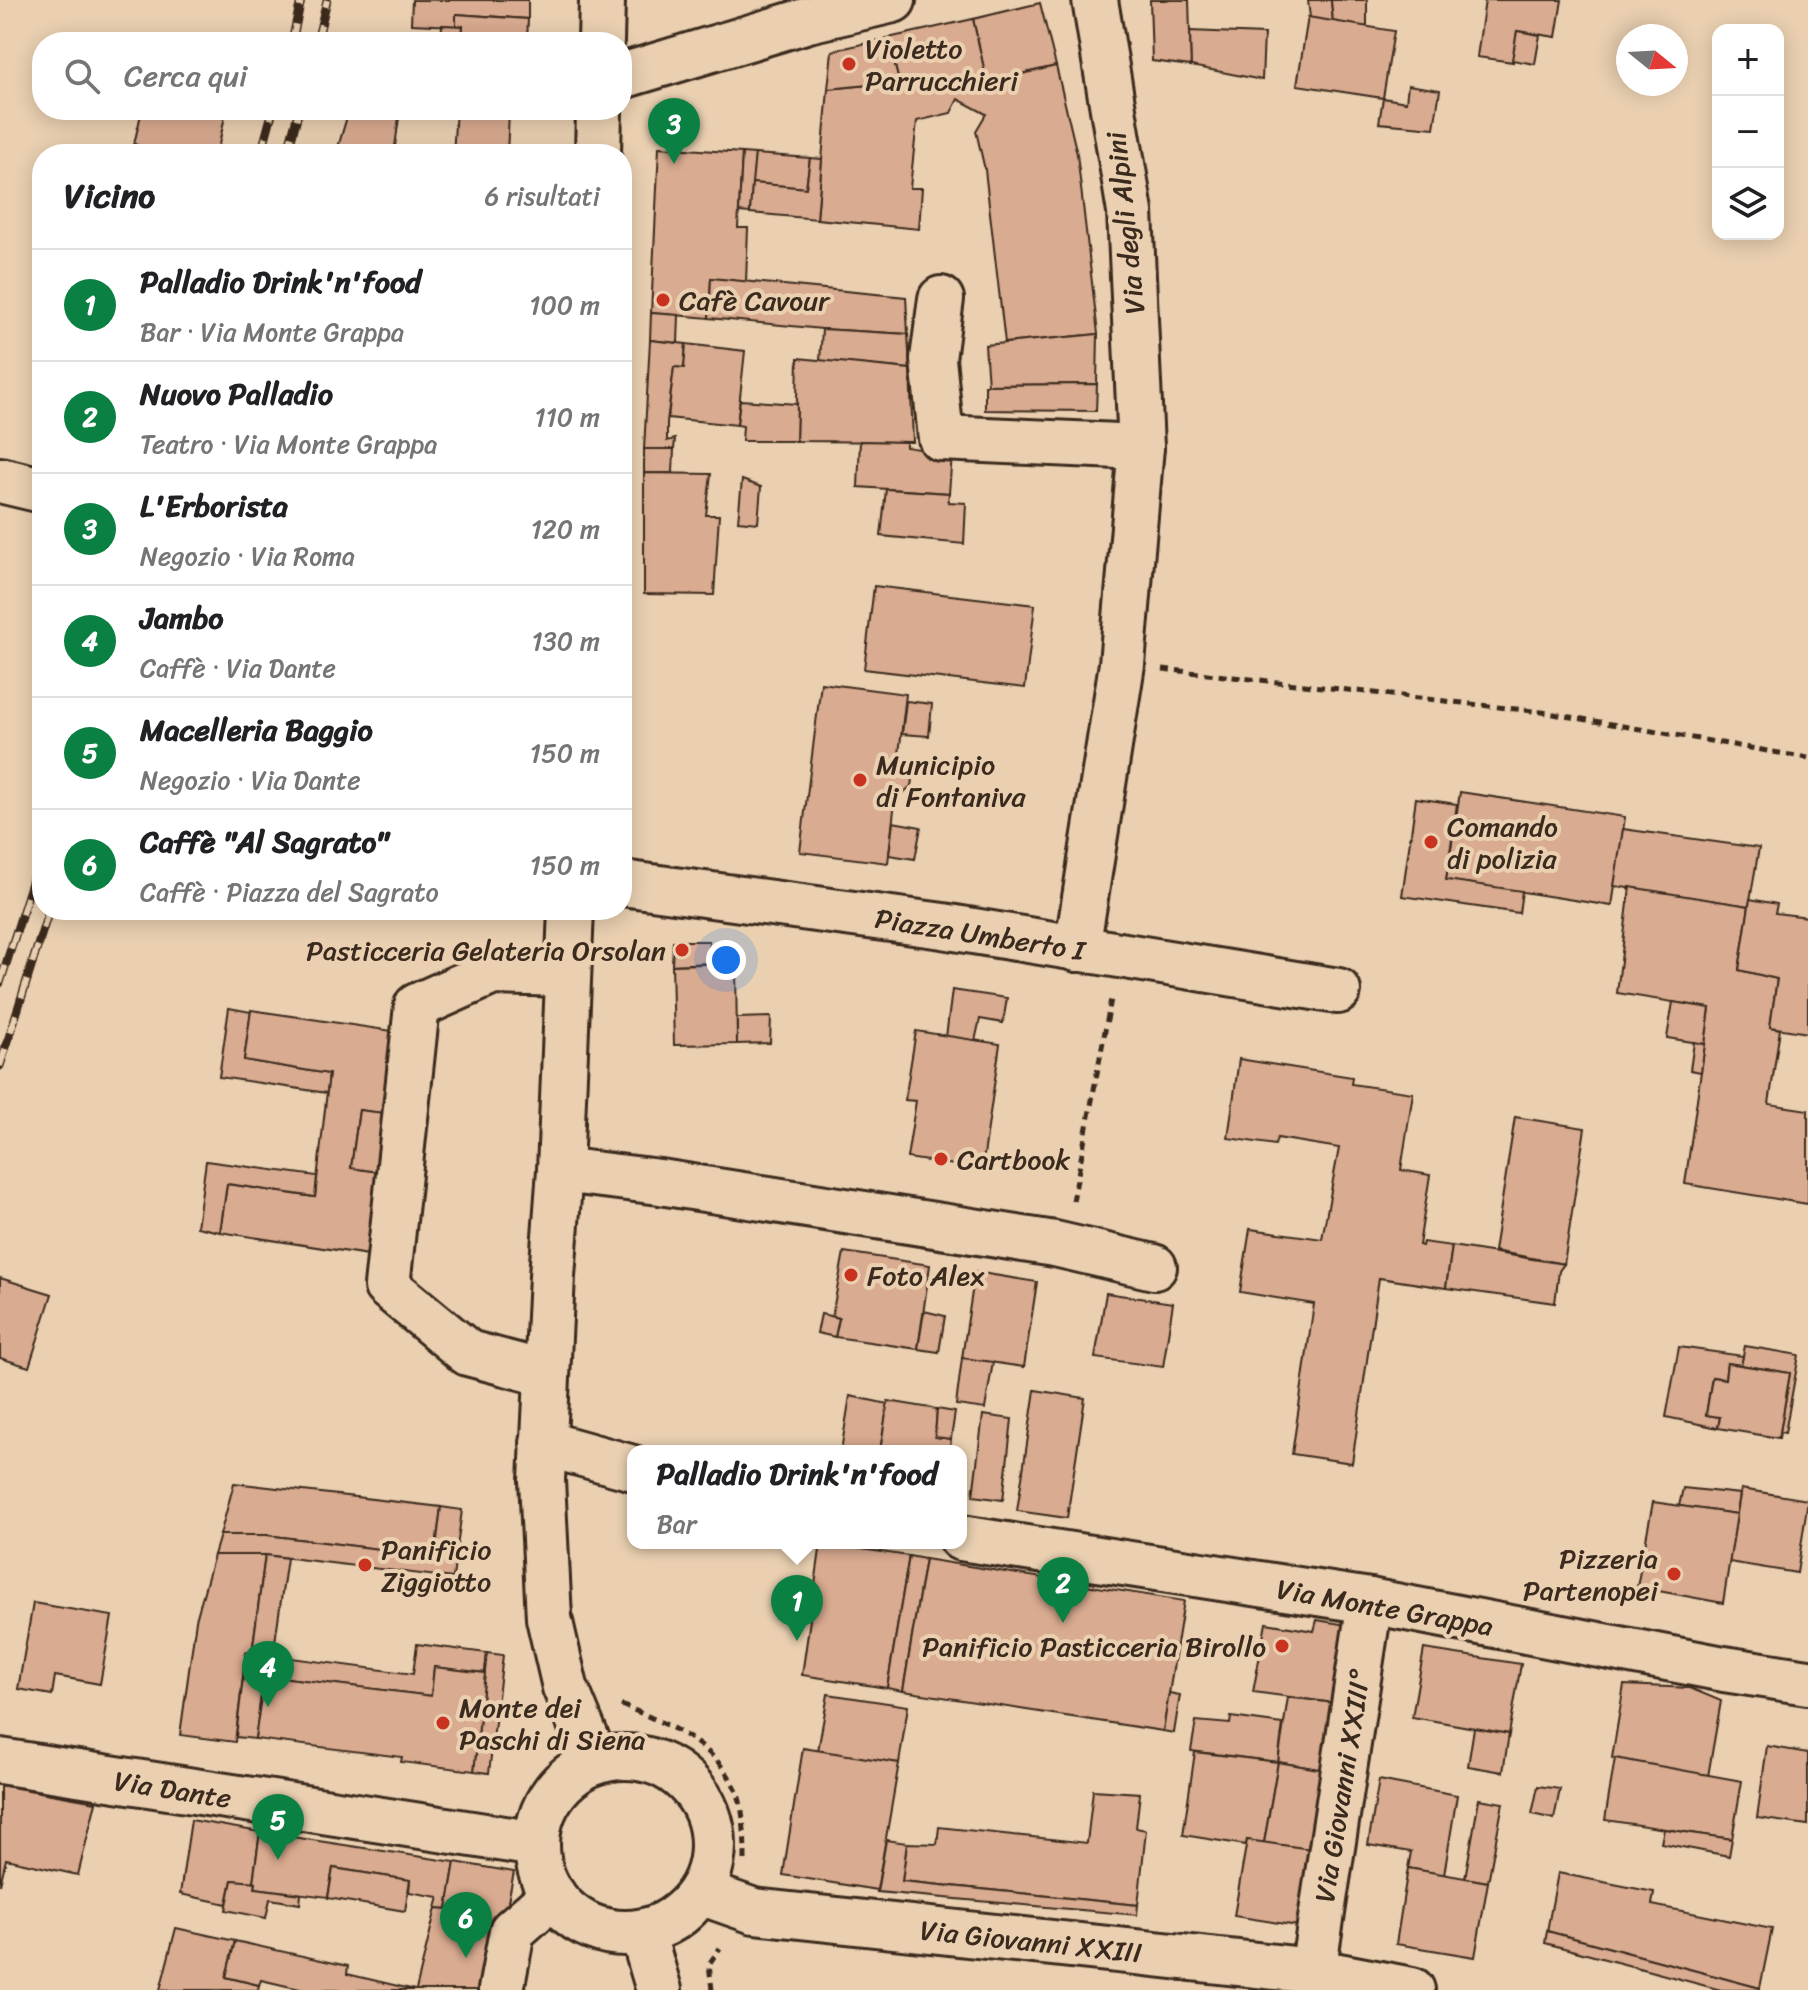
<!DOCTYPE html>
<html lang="it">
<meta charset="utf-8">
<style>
:root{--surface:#fff;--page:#f2f2f2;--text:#202124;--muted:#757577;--line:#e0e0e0;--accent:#0b8043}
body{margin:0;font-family:Sriracha,sans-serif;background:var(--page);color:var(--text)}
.controls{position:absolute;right:24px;top:24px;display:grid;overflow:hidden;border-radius:16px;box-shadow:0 4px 20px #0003}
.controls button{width:72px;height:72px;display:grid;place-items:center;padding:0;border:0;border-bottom:2px solid var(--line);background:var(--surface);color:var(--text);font:40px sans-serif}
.compass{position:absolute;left:1616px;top:24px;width:72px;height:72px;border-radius:50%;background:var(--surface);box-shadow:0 4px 20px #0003;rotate:108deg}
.you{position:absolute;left:726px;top:960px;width:28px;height:28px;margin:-20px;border:6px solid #fff;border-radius:50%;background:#1a73e8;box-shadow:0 0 0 12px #1a73e833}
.badge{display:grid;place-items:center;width:52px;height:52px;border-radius:50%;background:var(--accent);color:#fff;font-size:26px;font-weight:700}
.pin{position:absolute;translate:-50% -66px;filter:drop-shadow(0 2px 4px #0008)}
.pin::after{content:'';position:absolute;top:42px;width:28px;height:24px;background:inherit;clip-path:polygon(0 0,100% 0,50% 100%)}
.popup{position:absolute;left:627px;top:1445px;width:340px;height:104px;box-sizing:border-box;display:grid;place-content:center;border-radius:16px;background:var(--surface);filter:drop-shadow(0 2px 6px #0005);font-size:26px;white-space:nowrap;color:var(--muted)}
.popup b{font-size:30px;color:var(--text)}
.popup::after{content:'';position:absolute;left:50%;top:100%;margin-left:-16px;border:16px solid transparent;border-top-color:var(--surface)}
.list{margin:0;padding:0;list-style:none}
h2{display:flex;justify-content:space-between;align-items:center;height:104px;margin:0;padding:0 32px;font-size:34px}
h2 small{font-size:26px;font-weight:400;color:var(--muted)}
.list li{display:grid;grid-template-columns:52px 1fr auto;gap:24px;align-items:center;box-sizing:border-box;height:112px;padding:0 32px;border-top:2px solid var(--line)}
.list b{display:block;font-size:30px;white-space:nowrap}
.list p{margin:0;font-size:26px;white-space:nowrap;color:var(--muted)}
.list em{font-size:26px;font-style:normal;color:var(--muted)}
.icon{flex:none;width:44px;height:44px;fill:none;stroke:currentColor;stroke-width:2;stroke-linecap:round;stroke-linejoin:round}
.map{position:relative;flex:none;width:1808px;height:1990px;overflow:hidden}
.search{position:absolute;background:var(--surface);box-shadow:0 4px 20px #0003;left:32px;top:32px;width:600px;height:88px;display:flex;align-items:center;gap:20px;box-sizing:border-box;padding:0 28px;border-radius:32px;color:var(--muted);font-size:30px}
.panel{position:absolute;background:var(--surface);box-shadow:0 4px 20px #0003;left:32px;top:144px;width:600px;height:776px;border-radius:32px}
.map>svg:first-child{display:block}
</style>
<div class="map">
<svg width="1808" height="1990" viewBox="0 0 1808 1990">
<rect width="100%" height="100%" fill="#ead0b1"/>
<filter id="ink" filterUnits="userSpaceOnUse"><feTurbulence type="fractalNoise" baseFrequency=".0125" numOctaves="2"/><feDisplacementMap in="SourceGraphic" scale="16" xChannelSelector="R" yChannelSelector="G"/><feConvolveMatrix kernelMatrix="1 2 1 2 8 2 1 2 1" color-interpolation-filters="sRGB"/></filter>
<g filter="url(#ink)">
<g fill="#d9ab90" stroke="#3b2a1e" stroke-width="2">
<polygon points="412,0 528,0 528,19 456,14 456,26 411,24"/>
<polygon points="1150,0 1189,0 1191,66 1152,61"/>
<polygon points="1308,0 1331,0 1333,22 1310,18"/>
<polygon points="1331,0 1367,0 1367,27 1333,22"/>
<polygon points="1485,0 1562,0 1556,37 1517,31 1513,62 1477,57"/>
<polygon points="1040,3 1056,66 987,82 973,19"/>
<polygon points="456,14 528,19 527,42 461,42 463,26 456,26"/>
<polygon points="1308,17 1394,31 1383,98 1297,85"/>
<polygon points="973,19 987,82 1056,66 1077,154 1098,334 1005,343 985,170 976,131 986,114 958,99 951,113 917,121 910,188 922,188 919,229 817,219 828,89 899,82 888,38"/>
<polygon points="442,25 463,26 461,42 441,42"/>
<polygon points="1190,31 1264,34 1262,80 1191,66"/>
<polygon points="1517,31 1540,35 1535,64 1512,60"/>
<polygon points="888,38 899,82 828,89 832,51"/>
<polygon points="1408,85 1440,90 1434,128 1379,123 1383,98 1406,102"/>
<polygon points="142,110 195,110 225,116 217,154 153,154 144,151 146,148 134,144"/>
<polygon points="349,110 400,110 394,154 336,154"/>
<polygon points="456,110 509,112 507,154 453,154"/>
<polygon points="659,147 742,153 738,228 748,228 746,282 711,278 709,318 651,313"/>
<polygon points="742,153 755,154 750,213 739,212"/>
<polygon points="755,154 810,158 806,188 752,183"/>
<polygon points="810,158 822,159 817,219 750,213 752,183 806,188"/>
<polygon points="711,278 906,297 908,334 822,329 709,318"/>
<polygon points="651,313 679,315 678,343 650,340"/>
<polygon points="822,329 908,334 910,369 820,361"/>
<polygon points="1098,334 1097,384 988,385 985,345"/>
<polygon points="650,340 686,344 684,368 674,367 667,422 667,441 675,439 674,449 644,449"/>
<polygon points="686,344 745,351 737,425 668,418 674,367 684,368"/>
<polygon points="798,358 910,369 913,442 796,441"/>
<polygon points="1097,384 1096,411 985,410 985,385"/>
<polygon points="740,400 797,404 796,441 742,441 743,426 737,425"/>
<polygon points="860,441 906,442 906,447 952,454 949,493 858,487"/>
<polygon points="644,449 674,449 673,473 644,473"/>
<polygon points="644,473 711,474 706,515 719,515 714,595 644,594"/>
<polygon points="742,480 761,487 758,523 738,521"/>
<polygon points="886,489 949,493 948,502 966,503 964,544 881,536"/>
<polygon points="874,586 1035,605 1025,688 864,669"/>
<polygon points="821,683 906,694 898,763 906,765 913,773 911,786 903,793 896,792 888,863 800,852"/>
<polygon points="906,701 932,704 929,736 902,734"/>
<polygon points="1460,792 1625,817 1612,906 1446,880"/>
<polygon points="1416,798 1457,804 1446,880 1522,891 1519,913 1402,896"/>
<polygon points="893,822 921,827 915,859 889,855"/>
<polygon points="1623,829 1759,848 1749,906 1614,886"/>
<polygon points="1630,887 1749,906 1739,970 1777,979 1770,1027 1780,1029 1769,1104 1808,1110 1808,1204 1685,1184 1710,1008 1617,993"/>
<polygon points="1750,899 1777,904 1775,913 1808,917 1808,1033 1770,1027 1777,979 1739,970"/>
<polygon points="673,941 709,941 709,963 672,965"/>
<polygon points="736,963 737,1044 674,1045 672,965"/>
<polygon points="952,990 1007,998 1003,1023 980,1019 975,1041 946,1037"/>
<polygon points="1673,1002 1710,1008 1705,1044 1667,1038"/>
<polygon points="229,1008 251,1012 244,1060 329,1074 327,1093 219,1077"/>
<polygon points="251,1010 406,1033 394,1115 359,1110 351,1168 388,1173 375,1256 220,1232 227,1184 315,1197 329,1074 244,1060"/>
<polygon points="771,1017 770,1043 737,1044 737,1018"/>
<polygon points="916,1031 1000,1044 982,1169 907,1158 916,1101 905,1100"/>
<polygon points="1694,1042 1705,1044 1701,1072 1690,1070"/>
<polygon points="1239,1059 1352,1077 1351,1084 1413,1093 1401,1170 1430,1175 1419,1245 1422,1246 1423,1242 1452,1246 1446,1288 1379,1278 1352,1463 1292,1454 1314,1304 1240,1292 1250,1229 1322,1239 1339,1148 1277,1138 1275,1145 1228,1138"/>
<polygon points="359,1110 401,1115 392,1174 351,1168"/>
<polygon points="1515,1117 1585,1128 1564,1264 1494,1251"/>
<polygon points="206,1161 317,1176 315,1197 227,1184 220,1232 197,1227"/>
<polygon points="1452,1246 1564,1264 1559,1271 1555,1303 1446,1288"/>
<polygon points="844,1252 930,1265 918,1349 835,1337 839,1318 832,1316"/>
<polygon points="975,1272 1037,1282 1024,1367 962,1358"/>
<polygon points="0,1278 52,1294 29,1367 0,1358"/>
<polygon points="1106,1293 1173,1303 1163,1367 1095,1358"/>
<polygon points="924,1311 945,1316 939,1352 918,1349"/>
<polygon points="821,1314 839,1318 835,1337 817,1333"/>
<polygon points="1745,1346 1799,1355 1785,1433 1780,1432 1790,1373 1741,1365"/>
<polygon points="1679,1347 1743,1356 1741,1365 1727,1363 1725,1379 1712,1377 1706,1415 1720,1417 1718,1428 1666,1417"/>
<polygon points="962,1358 993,1362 985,1409 956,1405"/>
<polygon points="1727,1363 1790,1373 1779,1438 1718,1428 1720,1417 1706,1415 1712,1377 1725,1379"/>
<polygon points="1035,1390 1085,1398 1067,1518 1017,1511"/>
<polygon points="850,1396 888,1404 880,1451 841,1451"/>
<polygon points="888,1401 937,1409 935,1437 951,1439 949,1451 880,1451"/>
<polygon points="937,1409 955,1412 951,1439 935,1437"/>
<polygon points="983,1415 1012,1419 1003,1500 973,1496"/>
<polygon points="234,1483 441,1507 435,1556 266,1535 220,1535"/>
<polygon points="1683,1488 1740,1494 1737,1514 1679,1506"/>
<polygon points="1741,1489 1808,1500 1797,1573 1729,1562"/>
<polygon points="1653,1502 1737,1514 1723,1603 1637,1587"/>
<polygon points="441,1507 462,1510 453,1578 265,1555 214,1555 220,1535 266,1535 435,1556"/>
<polygon points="821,1543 909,1556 887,1688 802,1675"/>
<polygon points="214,1555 265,1555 252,1653 246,1652 235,1742 180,1735 196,1620"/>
<polygon points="265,1555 287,1558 273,1656 252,1653"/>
<polygon points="909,1556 925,1559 903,1691 887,1688"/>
<polygon points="925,1559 1184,1601 1163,1731 903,1691"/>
<polygon points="33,1603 112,1616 100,1684 55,1676 52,1695 18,1689"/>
<polygon points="1317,1620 1353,1626 1341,1704 1253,1692 1266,1623 1314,1631"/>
<polygon points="417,1644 487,1653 485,1673 434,1667 431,1696 264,1675 255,1739 236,1737 246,1652 413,1674"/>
<polygon points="1424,1649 1521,1664 1509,1734 1412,1717"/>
<polygon points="487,1653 503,1655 489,1773 474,1771"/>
<polygon points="434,1667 485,1673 474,1771 401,1762 402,1757 255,1739 264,1675 431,1696"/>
<polygon points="1624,1685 1690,1688 1721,1701 1708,1776 1612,1758"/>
<polygon points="1169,1693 1180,1695 1174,1733 1163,1731"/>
<polygon points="828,1694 908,1706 899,1763 818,1751"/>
<polygon points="1288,1697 1341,1704 1330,1771 1278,1762"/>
<polygon points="1231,1717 1283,1724 1278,1762 1191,1751 1196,1721 1230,1724"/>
<polygon points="1474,1728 1509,1734 1503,1772 1468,1766"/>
<polygon points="1767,1746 1808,1753 1808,1825 1757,1818"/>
<polygon points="803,1748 899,1763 877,1890 783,1875"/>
<polygon points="1195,1752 1278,1762 1264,1843 1247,1840 1246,1845 1183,1835"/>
<polygon points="1615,1758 1742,1781 1732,1839 1605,1820"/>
<polygon points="1278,1762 1330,1771 1318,1850 1264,1843"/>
<polygon points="1379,1780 1457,1795 1444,1875 1408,1868 1411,1852 1368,1845"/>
<polygon points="0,1785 96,1802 78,1875 6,1859 0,1885"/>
<polygon points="1538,1786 1560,1789 1554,1819 1532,1814"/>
<polygon points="1093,1790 1140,1793 1136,1828 1146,1830 1138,1905 902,1881 907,1843 937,1844 939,1827 1087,1843"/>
<polygon points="1479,1799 1503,1803 1488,1882 1465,1878"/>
<polygon points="191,1820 260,1832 253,1882 232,1880 227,1904 180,1894"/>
<polygon points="1664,1829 1732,1839 1729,1856 1661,1843"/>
<polygon points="260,1832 455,1862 447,1909 436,1908 439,1897 409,1892 410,1880 333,1868 328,1897 255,1888 256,1882 253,1882"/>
<polygon points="886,1840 907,1843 902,1881 1138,1905 1137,1915 877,1892"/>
<polygon points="1247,1840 1318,1850 1305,1927 1234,1916"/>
<polygon points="455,1862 514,1872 490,1990 416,1990 436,1908 447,1909"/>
<polygon points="333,1868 410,1880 405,1911 328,1898"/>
<polygon points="1408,1868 1488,1882 1475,1957 1396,1944"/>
<polygon points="1558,1873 1654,1892 1652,1905 1772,1929 1760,1988 1547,1931"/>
<polygon points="232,1880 256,1882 255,1888 301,1894 300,1904 270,1899 266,1918 226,1910"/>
<polygon points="176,1928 235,1941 226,1977 259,1985 258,1990 160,1990"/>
<polygon points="1547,1931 1760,1988 1760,1990 1721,1990 1545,1943"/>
<polygon points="235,1941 348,1966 347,1974 415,1990 304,1990 261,1980 259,1985 226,1977"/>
</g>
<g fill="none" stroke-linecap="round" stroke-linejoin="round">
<g stroke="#3b2a1e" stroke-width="50">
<g id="minor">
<polyline points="941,299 933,359 941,438 1141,447"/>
<polyline points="0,480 42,490"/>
<polyline points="622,883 943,926 1338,991"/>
<polyline points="1077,949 1122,664 1141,447 1130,212 1095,0"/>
<polyline points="560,1170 660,1182 1055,1244 1154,1267"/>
<polyline points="547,1374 468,1353 387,1286 417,1006 493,972 568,974"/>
<polyline points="543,1443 633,1468"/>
<polyline points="961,1538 1370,1601 1724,1669 1808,1682"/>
<polyline points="700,1892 754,1911 1313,1971 1412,1990"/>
<polyline points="642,1932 659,1990"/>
<polyline points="1313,1971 1370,1601"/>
<polyline points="501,1990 512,1931 553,1895"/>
</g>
</g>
<g stroke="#3b2a1e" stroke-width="50">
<g id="major">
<polyline points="601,42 602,0"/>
<polyline points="622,76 808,20 893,0"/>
<polyline points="598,154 599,110"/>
<polyline points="571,910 560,1170 552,1276 542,1480 549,1618 565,1687 596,1762"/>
<circle cx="625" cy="1845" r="88"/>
<polyline points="0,1761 537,1844"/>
</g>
</g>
<g stroke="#3b2a1e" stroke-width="5" stroke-dasharray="8 6" stroke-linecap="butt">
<polyline points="1163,669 1542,712 1808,758"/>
<polyline points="1073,1201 1111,999"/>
<path d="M 621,1705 C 666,1723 717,1744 737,1792 C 744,1808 745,1843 745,1860"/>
<polyline points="712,1990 709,1964 720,1948"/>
</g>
<use href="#minor" stroke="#ead0b1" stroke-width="44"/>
<use href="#major" stroke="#ead0b1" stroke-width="44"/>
<g stroke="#3b2a1e" stroke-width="9">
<g id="rail">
<polyline points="292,42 301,0"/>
<polyline points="317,42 327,0"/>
<polyline points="261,154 273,110"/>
<polyline points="287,154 299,110"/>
<polyline points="0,983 42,851"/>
<polyline points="0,1066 49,910"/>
</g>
</g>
<use href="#rail" stroke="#ead0b1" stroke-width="6" stroke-dasharray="18" stroke-linecap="butt"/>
</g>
</g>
<g fill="#c8321e" stroke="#ead0b1" stroke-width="3">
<circle cx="849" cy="64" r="8"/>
<circle cx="663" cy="300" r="8"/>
<circle cx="860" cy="780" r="8"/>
<circle cx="1431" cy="842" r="8"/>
<circle cx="682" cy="950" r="8"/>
<circle cx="941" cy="1159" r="8"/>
<circle cx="851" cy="1275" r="8"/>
<circle cx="365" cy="1565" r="8"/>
<circle cx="1674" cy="1574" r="8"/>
<circle cx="1282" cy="1646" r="8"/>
<circle cx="443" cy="1723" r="8"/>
</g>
<g text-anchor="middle" stroke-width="8" stroke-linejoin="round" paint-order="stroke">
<g font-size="28" fill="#3b2a1e" stroke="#ead0b1" text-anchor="start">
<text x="865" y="58">Violetto<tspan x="865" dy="32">Parrucchieri</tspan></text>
<text x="679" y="310">Cafè Cavour</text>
<text x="876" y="774">Municipio<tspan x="876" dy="32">di Fontaniva</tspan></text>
<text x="1447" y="836">Comando<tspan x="1447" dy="32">di polizia</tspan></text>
<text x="666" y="960" text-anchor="end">Pasticceria Gelateria Orsolan</text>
<text x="957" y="1169">Cartbook</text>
<text x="867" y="1285">Foto Alex</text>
<text x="381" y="1559">Panificio<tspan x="381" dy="32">Ziggiotto</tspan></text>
<text x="1658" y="1568" text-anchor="end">Pizzeria<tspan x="1658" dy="32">Partenopei</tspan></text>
<text x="1266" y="1656" text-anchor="end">Panificio Pasticceria Birollo</text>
<text x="459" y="1717">Monte dei<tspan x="459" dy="32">Paschi di Siena</tspan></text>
</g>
<g font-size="28" fill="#3b2a1e" stroke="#ead0b1">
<text transform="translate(1125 223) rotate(-96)" y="10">Via degli Alpini</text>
<text transform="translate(980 934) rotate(9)" y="10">Piazza Umberto I</text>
<text transform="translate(1385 1607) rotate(10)" y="10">Via Monte Grappa</text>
<text transform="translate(1342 1786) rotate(-81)" y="10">Via Giovanni XXIII°</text>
<text transform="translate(173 1789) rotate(9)" y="10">Via Dante</text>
<text transform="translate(1031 1941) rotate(6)" y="10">Via Giovanni XXIII</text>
</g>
</g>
</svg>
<div class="controls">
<button>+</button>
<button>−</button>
<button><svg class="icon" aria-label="layers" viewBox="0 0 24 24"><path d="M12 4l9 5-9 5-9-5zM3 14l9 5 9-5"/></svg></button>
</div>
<svg class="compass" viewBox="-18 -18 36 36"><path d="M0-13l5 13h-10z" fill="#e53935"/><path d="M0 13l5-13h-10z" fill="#757577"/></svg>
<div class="you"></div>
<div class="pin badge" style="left:797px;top:1641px">1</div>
<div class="popup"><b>Palladio Drink'n'food</b>Bar</div>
<div class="pin badge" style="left:1063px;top:1623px">2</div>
<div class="pin badge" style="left:674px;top:164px">3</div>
<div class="pin badge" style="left:268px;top:1707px">4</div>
<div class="pin badge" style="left:278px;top:1860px">5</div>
<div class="pin badge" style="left:466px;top:1958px">6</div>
<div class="search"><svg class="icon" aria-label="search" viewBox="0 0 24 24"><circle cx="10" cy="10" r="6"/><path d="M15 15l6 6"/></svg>Cerca qui</div>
<section class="panel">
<h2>Vicino<small>6 risultati</small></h2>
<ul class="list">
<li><span class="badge">1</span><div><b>Palladio Drink'n'food</b><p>Bar · Via Monte Grappa</p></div><em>100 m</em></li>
<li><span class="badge">2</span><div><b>Nuovo Palladio</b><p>Teatro · Via Monte Grappa</p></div><em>110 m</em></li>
<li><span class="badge">3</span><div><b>L'Erborista</b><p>Negozio · Via Roma</p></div><em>120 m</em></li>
<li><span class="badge">4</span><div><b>Jambo</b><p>Caffè · Via Dante</p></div><em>130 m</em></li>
<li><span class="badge">5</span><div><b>Macelleria Baggio</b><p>Negozio · Via Dante</p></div><em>150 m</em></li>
<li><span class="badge">6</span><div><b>Caffè &quot;Al Sagrato&quot;</b><p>Caffè · Piazza del Sagrato</p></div><em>150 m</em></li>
</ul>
</section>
</div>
